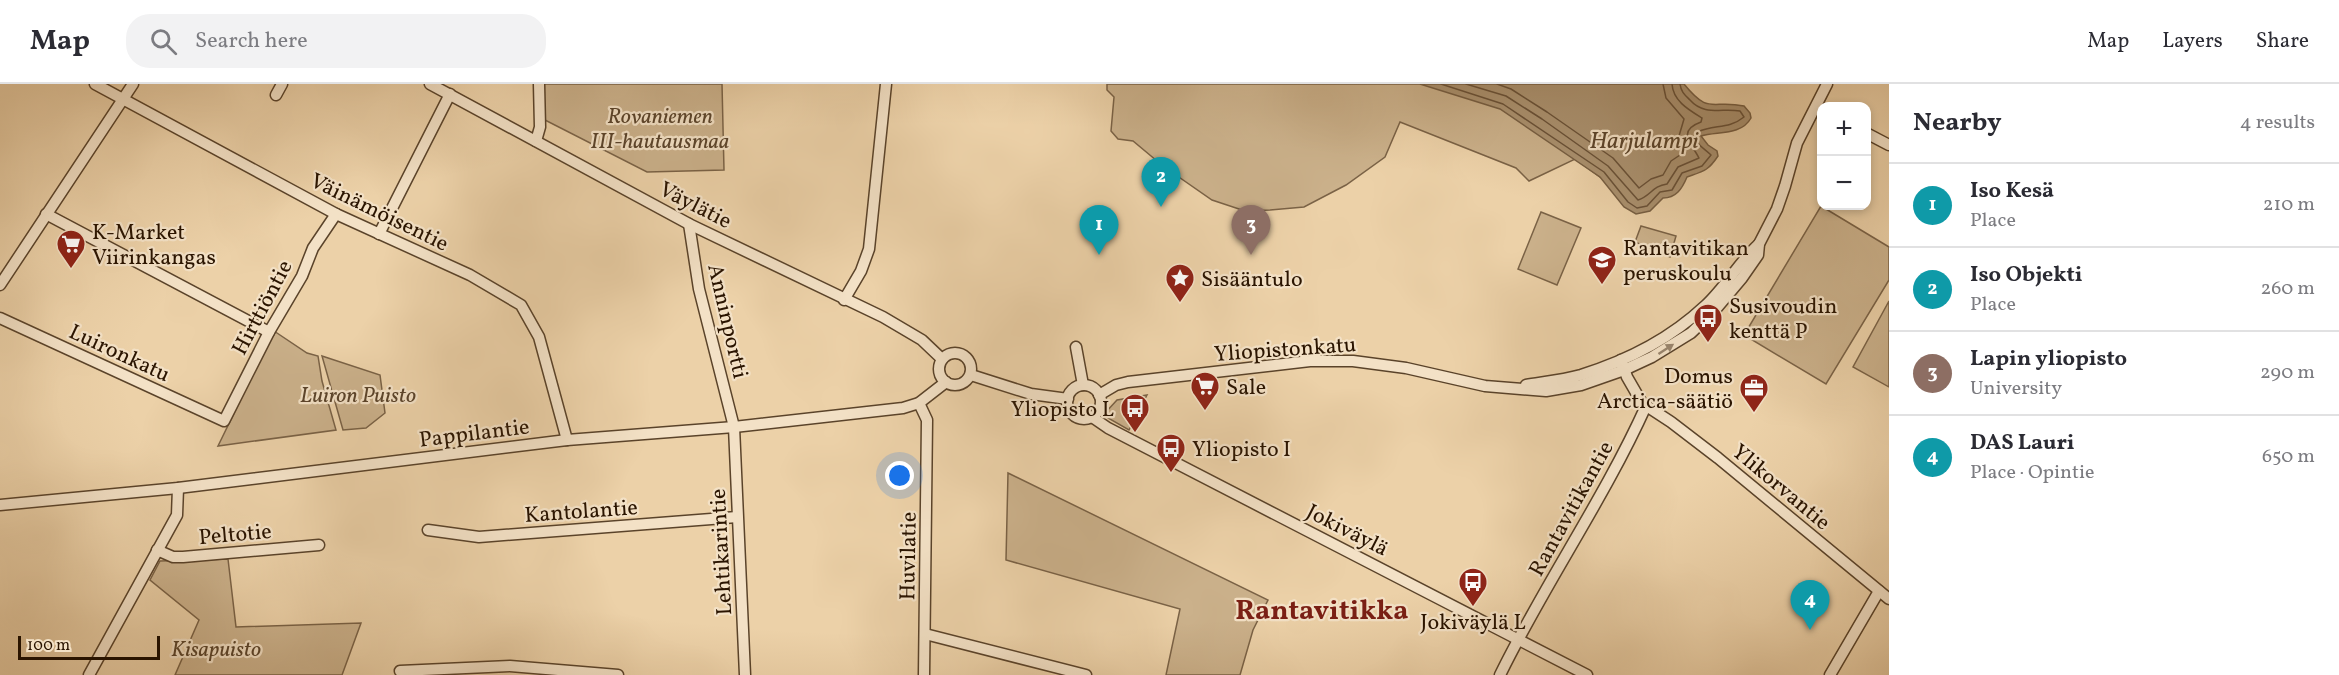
<!DOCTYPE html>
<meta charset="utf-8">
<style>
:root{--surface:#fff;--page:#f2f2f3;--text:#2b2b33;--muted:#7c7c81;--line:#e1e1e2;--accent:#ea580c}
body{margin:0;font-family:Vollkorn,serif;background:var(--page);color:var(--text)}
.controls{position:absolute;right:18px;top:18px;display:grid;overflow:hidden;border-radius:12px;box-shadow:0 3px 9px #0003}
.controls button{width:54px;height:54px;display:grid;place-items:center;padding:0;border:0;border-bottom:2px solid var(--line);background:var(--surface);color:var(--text);font:30px sans-serif}
.scale{position:absolute;left:18px;bottom:15px;width:142px;box-sizing:border-box;padding-left:6px;border:3px solid #2a1400;border-top:0;font-size:16px;line-height:21px;white-space:nowrap;color:#2a1400;-webkit-text-stroke:4px #f3e1c6;paint-order:stroke}
.you{position:absolute;left:900px;top:392px;width:21px;height:21px;margin:-15px;border:4px solid #fff;border-radius:50%;background:#1a73e8;box-shadow:0 0 0 9px #1a73e833}
.badge{display:grid;place-items:center;width:39px;height:39px;border-radius:50%;background:var(--accent);color:#fff;font-size:20px;font-weight:700}
.pin{position:absolute;translate:-50% -50px;filter:drop-shadow(0 2px 3px #0008)}
.pin::after{content:'';position:absolute;top:32px;width:21px;height:18px;background:inherit;clip-path:polygon(0 0,100% 0,50% 100%)}
.list{margin:0;padding:0;list-style:none}
h2{display:flex;justify-content:space-between;align-items:center;height:78px;margin:0;padding:0 24px;font-size:26px}
h2 small{font-size:20px;font-weight:400;color:var(--muted)}
.list li{display:grid;grid-template-columns:39px 1fr auto;gap:18px;align-items:center;box-sizing:border-box;height:84px;padding:0 24px;border-top:2px solid var(--line)}
.list b{display:block;font-size:22px;white-space:nowrap}
.list p{margin:0;font-size:20px;white-space:nowrap;color:var(--muted)}
.list em{font-size:20px;font-style:normal;color:var(--muted)}
.icon{flex:none;width:33px;height:33px;fill:none;stroke:currentColor;stroke-width:2;stroke-linecap:round;stroke-linejoin:round}
.map{position:relative;flex:none;width:1889px;height:591px;overflow:hidden}
header{display:flex;align-items:center;gap:36px;box-sizing:border-box;height:84px;padding:0 30px;background:var(--surface);border-bottom:2px solid var(--line)}
header strong{font-size:28px}
nav{display:flex;gap:33px;margin-inline-start:auto;font-size:21px}
.search{width:420px;height:54px;background:var(--page);display:flex;align-items:center;gap:15px;box-sizing:border-box;padding:0 21px;border-radius:24px;color:var(--muted);font-size:22px}
main{display:flex}
aside{flex:1;background:var(--surface)}
.map>svg:first-child{display:block}
</style>
<header>
<strong>Map</strong>
<div class="search"><svg class="icon" aria-label="search" viewBox="0 0 24 24"><circle cx="10" cy="10" r="6"/><path d="M15 15l6 6"/></svg>Search here</div>
<nav><a>Map</a><a>Layers</a><a>Share</a></nav>
</header>
<main>
<div class="map">
<svg width="1889" height="591" viewBox="0 0 1889 591">
<rect width="100%" height="100%" fill="#ecd1a8"/>
<filter id="stains"><feTurbulence type="fractalNoise" baseFrequency=".00333" numOctaves="4"/><feColorMatrix values="0 0 0 0 .2 0 0 0 0 .09 0 0 0 0 .02 0 0 0 .5 -.17"/></filter>
<radialGradient id="worn" r=".72"><stop offset=".6" stop-color="#630" stop-opacity="0"/><stop offset="1" stop-color="#630" stop-opacity=".3"/></radialGradient>
<g fill="#cbb18b" stroke="#7a6246" stroke-width="1.5">
<polygon points="540,0 722,0 724,86 647,88 541,34"/>
<polygon points="1107,0 1634,0 1600,93 1575,75 1529,97 1516,84 1400,38 1385,73 1346,101 1304,123 1270,126 1245,127 1212,116 1163,82 1133,57 1118,55 1111,47 1114,13 1107,6"/>
<polygon points="1821,122 1889,163 1889,196 1826,300 1744,251"/>
<polygon points="1541,128 1581,144 1557,201 1518,185"/>
<polygon points="1641,142 1676,152 1670,173 1635,158"/>
<polygon points="1889,217 1889,303 1853,283"/>
<polygon points="274,247 307,269 318,272 322,297 336,346 218,362"/>
<polygon points="322,272 380,291 385,329 366,344 343,346"/>
<polygon points="1147,311 1129,346 1108,334 1105,329 1117,316"/>
<polygon points="1008,389 1268,516 1253,546 1240,591 1166,591 1180,525 1006,476"/>
<polygon points="228,475 236,543 361,539 342,591 175,591 199,536 150,496 160,477"/>
</g>
<path fill="#aa916f" stroke="#775f43" stroke-width="1.5" d="M 1420,0 L 1684,0 C 1710,32 1711,15 1744,22 L 1750,29 L 1751,34 C 1741,52 1717,47 1701,52 L 1708,61 L 1717,67 L 1718,72 C 1708,87 1704,87 1687,93 C 1682,105 1676,114 1663,114 L 1650,127 L 1636,130 L 1624,123 L 1600,93 L 1500,25 Z"/>
<g fill="none" stroke-linecap="round" stroke-linejoin="round">
<g stroke="#6a5238" stroke-width="1.5">
<path d="M 1441,0 L 1503,20 L 1604,88 L 1628,118 L 1637,124 L 1647,122 L 1660,108 L 1672,106 L 1682,89 L 1702,82 L 1711,71 C 1704,64 1691,58 1698,48 C 1714,40 1728,46 1744,33 L 1740,27 C 1722,24 1704,32 1690,16 C 1685,11 1681,8 1680,0"/>
<path d="M 1466,0 L 1506,12 L 1542,35 L 1608,82 L 1638,116 C 1651,112 1652,102 1667,100 L 1678,83 L 1699,74 C 1692,60 1676,47 1701,38 L 1702,34 C 1689,26 1673,17 1672,0"/>
<polyline points="1497,0 1511,5 1547,28 1613,74 1639,104 1651,95 1663,91 1671,77 1683,69 1679,52 1684,35 1666,14 1663,0"/>
</g>
<g stroke="#5a432a" stroke-width="13">
<g id="minor">
<polyline points="95,0 336,130 470,191 521,221 539,253 567,356"/>
<polyline points="430,0 689,140 883,233 922,256 942,275"/>
<polyline points="276,11 282,0"/>
<polyline points="1866,49 1889,61"/>
<polyline points="536,57 540,43 539,0"/>
<polyline points="46,130 269,248"/>
<polyline points="689,140 699,205 734,343 745,591"/>
<polyline points="379,150 450,10"/>
<polyline points="0,201 133,0"/>
<polyline points="844,216 861,187 869,165 886,0"/>
<polyline points="0,234 224,337 269,248 302,192 313,164 336,130"/>
<polyline points="1076,263 1083,301"/>
<circle cx="955" cy="285" r="16"/>
<polyline points="1621,276 1627,293 1642,319 1671,338 1718,374 1889,515"/>
<polyline points="971,291 1031,310 1068,315"/>
<path d="M 1526,301 C 1544,298 1563,296 1581,291 C 1626,277 1670,255 1705,222 C 1725,204 1739,178 1759,160"/>
<circle cx="1084" cy="318" r="17"/>
<polyline points="1099,311 1116,301 1128,298 1310,277 1353,277 1406,284 1485,302 1546,307 1581,301 1624,286 1652,273 1691,249 1715,226 1742,194 1758,171 1759,160 1777,125 1785,102 1797,59 1827,0"/>
<polyline points="919,319 927,336 924,591"/>
<polyline points="1092,333 1108,344 1587,591"/>
<polyline points="0,421 178,404 567,356 734,343 903,324 919,319 946,298"/>
<polyline points="428,446 479,453 737,433"/>
<polyline points="157,466 173,473 183,473 319,461"/>
<polyline points="925,550 1086,591"/>
<polyline points="400,587 510,582 618,591"/>
<polyline points="89,591 177,431 178,404"/>
<path d="M 1500,591 C 1545,499 1604,415 1646,322"/>
<polyline points="1830,591 1879,507"/>
</g>
</g>
<use href="#minor" stroke="#f3e1c6" stroke-width="10"/>
</g>
<defs><path id="oneway-solid" d="M-6-.8H1V-3.2L6.5 0L1 3.2V.8H-6Z" transform="scale(1.5)"/></defs>
<use fill="#99856d" href="#oneway-solid" transform="translate(1666 265) rotate(-33)"/>
<defs>
<g id="supermarket-pin" transform="scale(1.5)"><path d="M0 17L-7.5 6A9.5 9.5 0 1 1 7.5 6Z" fill="#8f2418" stroke="#f3e1c6"/><path d="M-6-5.5h2.5l.6 2H6L4.5 2H-2.5L-4.4-4H-6ZM-1.5 3.2a1.3 1.3 0 1 0 .1 0ZM3 3.2a1.3 1.3 0 1 0 .1 0Z" fill="#fff"/></g>
<g id="school-pin" transform="scale(1.5)"><path d="M0 17L-7.5 6A9.5 9.5 0 1 1 7.5 6Z" fill="#8f2418" stroke="#f3e1c6"/><path d="M0-5L7-2L0 1L-7-2ZM-4 1L0 2.5L4 1V4Q0 6-4 4Z" fill="#fff"/></g>
<g id="sight-pin" transform="scale(1.5)"><path d="M0 17L-7.5 6A9.5 9.5 0 1 1 7.5 6Z" fill="#8f2418" stroke="#f3e1c6"/><path d="M0-6L1.8-2.2L6-1.7L2.9 1.2L3.7 5.4L0 3.3L-3.7 5.4L-2.9 1.2L-6-1.7L-1.8-2.2Z" fill="#fff"/></g>
<g id="bus-pin" transform="scale(1.5)"><path d="M0 17L-7.5 6A9.5 9.5 0 1 1 7.5 6Z" fill="#8f2418" stroke="#f3e1c6"/><path d="M-5-6H5V4H4V6H2V4H-2V6H-4V4H-5ZM-3.5-4V0h7V-4ZM-3.5 1.2v1.5H-2V1.2ZM2 1.2v1.5H3.5V1.2Z" fill="#fff"/></g>
<g id="office-pin" transform="scale(1.5)"><path d="M0 17L-7.5 6A9.5 9.5 0 1 1 7.5 6Z" fill="#8f2418" stroke="#f3e1c6"/><path d="M-6-3h4V-5.5h4V-3h4V5H-6ZM-1-4.5V-3h2v-1.5ZM-6 0V1H6V0Z" fill="#fff"/></g>
</defs>
<g fill-rule="evenodd">
<use href="#supermarket-pin" x="71" y="160"/>
<use href="#school-pin" x="1602" y="176"/>
<use href="#sight-pin" x="1180" y="194"/>
<use href="#bus-pin" x="1708" y="234"/>
<use href="#supermarket-pin" x="1205" y="302"/>
<use href="#office-pin" x="1754" y="304"/>
<use href="#bus-pin" x="1135" y="324"/>
<use href="#bus-pin" x="1171" y="364"/>
<use href="#bus-pin" x="1473" y="498"/>
</g>
<g text-anchor="middle" stroke-width="4.5" stroke-linejoin="round" paint-order="stroke">
<g font-size="22" font-style="italic" fill="#5a432a" stroke="#f3e1c6">
<text x="660" y="39">Rovaniemen<tspan x="660" dy="25">III-hautausmaa</tspan></text>
<text x="358" y="318">Luiron Puisto</text>
<text x="216" y="572">Kisapuisto</text>
</g>
<g font-size="22" fill="#2a1400" stroke="#f3e1c6">
<text transform="translate(696 120) rotate(27)" y="8">Väylätie</text>
<text transform="translate(380 127) rotate(26)" y="8">Väinämöisentie</text>
<text transform="translate(261 223) rotate(-62)" y="8">Hirttiöntie</text>
<text transform="translate(729 237) rotate(77)" y="8">Anninportti</text>
<text transform="translate(1285 264) rotate(-4)" y="8">Yliopistonkatu</text>
<text transform="translate(120 268) rotate(25)" y="8">Luironkatu</text>
<text transform="translate(474 348) rotate(-7)" y="8">Pappilantie</text>
<text transform="translate(1782 402) rotate(40)" y="8">Ylikorvantie</text>
<text transform="translate(1570 424) rotate(-61)" y="8">Rantavitikantie</text>
<text transform="translate(581 426) rotate(-4)" y="8">Kantolantie</text>
<text transform="translate(1348 445) rotate(27)" y="8">Jokiväylä</text>
<text transform="translate(235 449) rotate(-5)" y="8">Peltotie</text>
<text transform="translate(720 468) rotate(-93)" y="8">Lehtikarintie</text>
<text transform="translate(907 472) rotate(-89)" y="8">Huvilatie</text>
</g>
<g font-size="22" fill="#2a1400" stroke="#f3e1c6" text-anchor="start">
<text x="92" y="155">K-Market<tspan x="92" dy="25">Viirinkangas</tspan></text>
<text x="1623" y="171">Rantavitikan<tspan x="1623" dy="25">peruskoulu</tspan></text>
<text x="1201" y="202">Sisääntulo</text>
<text x="1729" y="229">Susivoudin<tspan x="1729" dy="25">kenttä P</tspan></text>
<text x="1733" y="299" text-anchor="end">Domus<tspan x="1733" dy="25">Arctica-säätiö</tspan></text>
<text x="1226" y="310">Sale</text>
<text x="1114" y="332" text-anchor="end">Yliopisto L</text>
<text x="1192" y="372">Yliopisto I</text>
<text x="1473" y="545" text-anchor="middle">Jokiväylä L</text>
</g>
<g font-size="24" font-style="italic" fill="#5d462c" stroke="#f3e1c6">
<text x="1644" y="64">Harjulampi</text>
</g>
<g font-size="28" font-weight="bold" fill="#7a1f14" stroke="#f3e1c6">
<text x="1322" y="535">Rantavitikka</text>
</g>
</g>
<rect width="100%" height="100%" filter="url(#stains)"/>
<rect width="100%" height="100%" fill="url(#worn)"/>
</svg>
<div class="controls">
<button>+</button>
<button>−</button>
</div>
<div class="scale">100 m</div>
<div class="you"></div>
<div class="pin badge" style="left:1099px;top:171px;background:#0f9aa8">1</div>
<div class="pin badge" style="left:1161px;top:123px;background:#0f9aa8">2</div>
<div class="pin badge" style="left:1251px;top:171px;background:#8d6e63">3</div>
<div class="pin badge" style="left:1810px;top:546px;background:#0f9aa8">4</div>
</div>
<aside>
<h2>Nearby<small>4 results</small></h2>
<ul class="list">
<li><span class="badge" style="background:#0f9aa8">1</span><div><b>Iso Kesä</b><p>Place</p></div><em>210 m</em></li>
<li><span class="badge" style="background:#0f9aa8">2</span><div><b>Iso Objekti</b><p>Place</p></div><em>260 m</em></li>
<li><span class="badge" style="background:#8d6e63">3</span><div><b>Lapin yliopisto</b><p>University</p></div><em>290 m</em></li>
<li><span class="badge" style="background:#0f9aa8">4</span><div><b>DAS Lauri</b><p>Place · Opintie</p></div><em>650 m</em></li>
</ul>
</aside>
</main>
